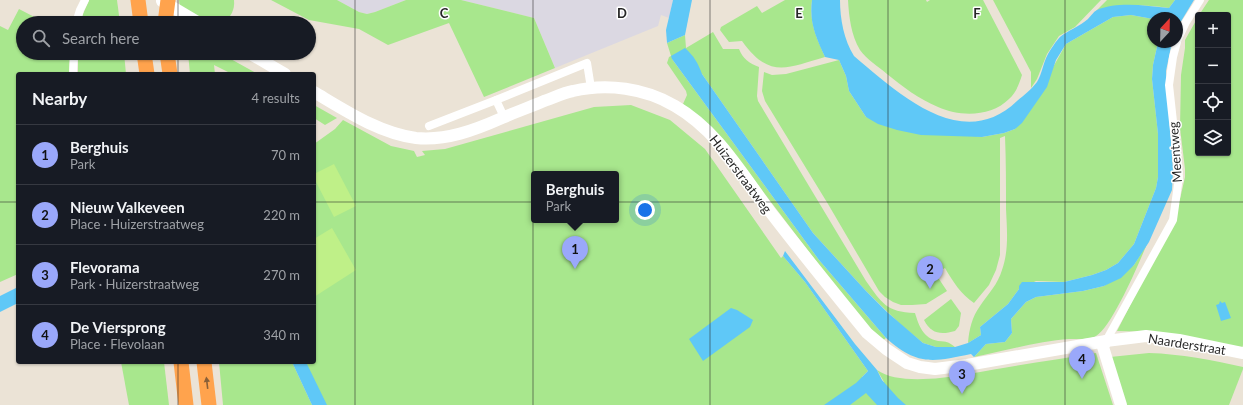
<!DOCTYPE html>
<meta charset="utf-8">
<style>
:root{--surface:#171b24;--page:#20242c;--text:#f1f3f6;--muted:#9ea1a6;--line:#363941;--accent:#9aa8fa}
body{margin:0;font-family:Lato,sans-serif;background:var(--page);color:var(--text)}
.controls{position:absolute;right:12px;top:12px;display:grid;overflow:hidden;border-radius:4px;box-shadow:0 1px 3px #0004}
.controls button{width:36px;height:36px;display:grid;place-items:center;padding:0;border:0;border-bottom:1px solid var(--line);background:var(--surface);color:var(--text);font:20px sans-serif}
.compass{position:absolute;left:1147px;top:12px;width:36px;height:36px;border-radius:50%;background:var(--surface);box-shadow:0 1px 3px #0004;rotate:22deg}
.you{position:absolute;left:645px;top:210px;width:14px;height:14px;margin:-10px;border:3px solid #fff;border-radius:50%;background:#1a73e8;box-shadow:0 0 0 6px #1a73e833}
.badge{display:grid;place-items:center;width:26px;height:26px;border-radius:50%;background:var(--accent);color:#111;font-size:13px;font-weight:700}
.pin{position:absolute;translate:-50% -33px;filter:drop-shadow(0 1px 2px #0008)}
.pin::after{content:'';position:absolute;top:21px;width:14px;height:12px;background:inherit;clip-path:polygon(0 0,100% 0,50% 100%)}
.popup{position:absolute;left:531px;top:171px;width:88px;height:52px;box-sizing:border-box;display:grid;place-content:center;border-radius:4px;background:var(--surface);filter:drop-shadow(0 1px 3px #0005);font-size:13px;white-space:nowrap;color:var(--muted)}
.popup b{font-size:15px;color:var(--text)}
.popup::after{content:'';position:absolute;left:50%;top:100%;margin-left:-8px;border:8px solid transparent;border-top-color:var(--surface)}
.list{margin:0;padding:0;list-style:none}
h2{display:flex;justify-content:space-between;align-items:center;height:52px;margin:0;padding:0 16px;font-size:17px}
h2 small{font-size:13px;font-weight:400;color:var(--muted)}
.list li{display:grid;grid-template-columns:26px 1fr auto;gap:12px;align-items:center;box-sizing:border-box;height:60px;padding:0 16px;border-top:1px solid var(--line)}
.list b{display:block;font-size:15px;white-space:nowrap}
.list p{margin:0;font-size:13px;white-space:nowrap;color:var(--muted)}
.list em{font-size:13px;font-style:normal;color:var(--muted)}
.icon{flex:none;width:22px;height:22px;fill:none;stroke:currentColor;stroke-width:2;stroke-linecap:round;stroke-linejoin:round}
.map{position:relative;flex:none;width:1243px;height:405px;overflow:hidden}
.search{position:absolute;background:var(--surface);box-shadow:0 1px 3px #0004;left:16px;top:16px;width:300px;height:44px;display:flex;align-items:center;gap:10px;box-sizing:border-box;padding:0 14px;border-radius:22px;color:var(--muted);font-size:15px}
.panel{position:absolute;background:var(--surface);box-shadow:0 1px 3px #0004;left:16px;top:72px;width:300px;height:292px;border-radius:4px}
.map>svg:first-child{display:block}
</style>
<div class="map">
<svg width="1243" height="405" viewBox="0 0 1243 405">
<rect width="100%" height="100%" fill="#ebe3d6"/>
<g fill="#dbd8e2">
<polygon points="337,0 406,0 375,12 367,14 359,12"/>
<polygon points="461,0 673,0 669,18 661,15 658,26 555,68 534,18"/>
</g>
<g fill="#a8e78d" fill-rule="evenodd">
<polygon points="89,0 117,0 120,23 81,23 83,14"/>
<path d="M 179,0 L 234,0 C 235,10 231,16 224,23 L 208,23 L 180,8 Z"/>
<polygon points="271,0 337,0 359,12 367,14 375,12 406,0 461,0 534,18 555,68 484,97 449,23 388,45 359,29 309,20"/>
<path d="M 785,0 L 812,0 C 809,22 816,37 825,57 C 787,68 769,79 742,41 L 729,42 L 720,30 L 721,27 L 757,6 L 762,13 Z"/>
<path d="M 848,0 L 926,0 L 927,2 L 930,0 L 983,0 L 1022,75 C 1019,84 1016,93 1009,99 C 991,117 960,117 938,107 C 919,99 903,87 887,74 C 879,67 866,59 860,50 C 851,35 849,17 848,0 Z"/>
<polygon points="993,0 1101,0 1075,27 1059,36 1047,54 1037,79 1031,88 1031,72"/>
<path d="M 1107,0 L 1175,0 L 1169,8 C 1142,5 1123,3 1096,11 Z"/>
<polygon points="1209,0 1243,0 1243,345 1242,348 1156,332 1117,331 1161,245 1180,199 1185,177 1185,169 1180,128 1181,75 1185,48 1185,40 1198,17 1198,153 1228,153 1228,15 1199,15"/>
<polygon points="19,9 46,23 23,23 23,53 70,53 69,74 18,74 18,274 0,282 0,26 8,30"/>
<path d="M 1131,15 L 1153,19 L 1153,42 L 1158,42 L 1153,65 L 1152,79 L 1158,134 L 1158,177 L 1156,188 L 1134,244 L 1118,263 L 1106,270 L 1092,275 L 1064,282 L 1036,281 L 1019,289 L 1008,304 L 980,327 L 981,335 L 968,343 C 969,330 972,317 980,306 C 988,294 998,284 1002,270 C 1009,250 1007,230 1006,209 C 1006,185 1006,160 1005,136 L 1000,138 L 1000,255 L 996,270 L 989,285 L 974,303 C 961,294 953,282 945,268 L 935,273 L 947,291 L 926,304 L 912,305 L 901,305 L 893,302 L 885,297 L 879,291 L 828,204 L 765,101 L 762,91 L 764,72 L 772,75 L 786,74 L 839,60 L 846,76 L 849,91 L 866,117 L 982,137 L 1004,133 L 1015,129 L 1052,69 L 1066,44 L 1113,17 Z"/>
<path d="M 713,32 L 723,49 L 739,49 C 743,59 749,63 759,67 L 757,96 L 758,101 L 866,281 C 882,303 886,312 915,313 C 919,326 923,338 938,341 C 948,342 947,341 955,347 L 936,347 L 923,343 L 900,324 L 866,291 L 813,233 L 702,74 L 672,59 L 819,260 L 886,338 L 882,341 L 860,319 L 752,177 L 701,119 L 683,104 L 687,95 L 686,91 L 667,63 L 669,57 L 671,56 L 667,43 L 685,35 L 686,48 Z"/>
<polygon points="78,53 124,53 126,74 78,74"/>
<polygon points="188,53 220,53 258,74 232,74 214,65 215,74 190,74"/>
<polygon points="314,105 337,118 325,125 314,118"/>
<path d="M 631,105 L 670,120 L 705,149 L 781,258 L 783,256 L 805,282 L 868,371 L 862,377 L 884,382 L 877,370 C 905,390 976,372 1009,367 C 1038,362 1067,358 1096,353 L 1113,405 L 319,405 L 299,362 L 314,362 L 314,144 L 335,129 L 343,120 L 391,146 L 414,151 L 417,157 L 425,155 L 422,151 L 445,149 L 594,107 ZM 534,174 L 616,174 L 616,220 L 534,220 Z"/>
<path d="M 1147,244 C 1139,263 1112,327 1096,336 C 1090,340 1077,339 1069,339 C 1039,341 1004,351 974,357 L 986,344 L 1005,342 L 1012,333 L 1011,319 L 1026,302 L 1036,297 L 1083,291 L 1104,286 L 1134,265 Z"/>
<path d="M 951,299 L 961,313 L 959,326 L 955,331 C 941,335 931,334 924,320 Z"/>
<path d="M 1149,353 C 1181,354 1212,360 1243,367 L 1243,369 L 1229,405 L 1126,405 L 1110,357 Z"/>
<polygon points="121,362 164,362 169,405 129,405"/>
<polygon points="219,362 292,362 312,405 223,405"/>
</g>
<g fill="#bff088">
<polygon points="334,164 356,206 334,217 314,178 314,174"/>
<polygon points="332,228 356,270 314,297 314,239"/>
</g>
<g fill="#5fc8f7">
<polygon points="673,0 692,0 685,35 667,43 666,30"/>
<path d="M 812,0 L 840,0 C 840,19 844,40 854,56 C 898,93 962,154 1017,101 C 1024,95 1031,90 1037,82 C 1042,74 1043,63 1048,54 C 1051,49 1056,41 1060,37 C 1067,31 1080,26 1088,19 C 1091,16 1093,12 1097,10 C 1119,1 1146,6 1169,8 L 1175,0 L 1194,0 L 1177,28 L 1177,18 L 1153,19 L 1131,15 L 1113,17 L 1066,44 L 1056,60 L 1047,87 L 1022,123 L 1015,129 L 1004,133 L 982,137 L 921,135 L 897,130 L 878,124 L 866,117 L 849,91 L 846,76 L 839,60 L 825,57 C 816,37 809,23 812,0 Z"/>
<path d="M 1158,42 L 1172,42 L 1166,71 L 1173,171 L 1172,190 L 1149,242 L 1134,265 L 1121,278 L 1104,286 L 1083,291 L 1036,297 L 1026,302 L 1011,319 L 1012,333 L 1005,342 L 986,344 L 974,357 L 971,354 C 932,362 918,366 886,338 L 819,260 L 672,59 L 671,56 L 685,48 C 694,56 698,63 702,74 L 813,233 L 866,291 L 887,312 L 923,343 L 936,347 L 955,347 L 968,343 L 981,335 L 980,327 L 1008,304 L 1019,289 L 1019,286 L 1022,282 L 1064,282 L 1092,275 L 1106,270 L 1118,263 L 1134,244 L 1156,188 L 1158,177 L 1158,134 L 1152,79 L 1153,65 Z"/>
<polygon points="785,251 855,344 877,370 882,380 898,398 906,405 877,405 866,393 850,405 824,405 856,383 868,371 805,282 783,256"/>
<polygon points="18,287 18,303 0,312 0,296"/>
<polygon points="1220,301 1222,303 1225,302 1231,318 1221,321 1216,305 1219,304"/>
<polygon points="731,308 737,310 753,320 750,327 703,361 689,339"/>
<polygon points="292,362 306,362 327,405 312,405"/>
</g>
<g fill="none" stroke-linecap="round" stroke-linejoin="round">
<g stroke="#fff" stroke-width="8">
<polyline points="76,23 80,10 85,0"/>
<polyline points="1177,41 1186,22 1200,0"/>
<polyline points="73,74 74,53"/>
<polyline points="496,100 504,117"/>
<polyline points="429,126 496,100 587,63 591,88"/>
<polyline points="1106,341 1173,220 1179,177 1169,85 1173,57 1177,42"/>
</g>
<g stroke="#fff" stroke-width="12">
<polyline points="162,1 199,23"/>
<polyline points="249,53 285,74"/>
<path d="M 314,92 C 346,111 379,133 416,138 C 446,141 475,130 502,118 C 516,112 530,107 544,101 C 553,98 563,93 573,91 C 607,83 645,88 675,106 C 720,132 744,178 775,218 C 805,257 836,295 867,333 L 886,349 L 907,363 L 920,367 L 935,369 L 967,365 L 1106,341 L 1146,336 L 1179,340 L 1243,353"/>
<polyline points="1106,341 1103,347 1121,405"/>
</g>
<g stroke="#ffa34d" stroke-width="15">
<polyline points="138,0 141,23"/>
<polyline points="165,23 168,0"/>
<polyline points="144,53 147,74"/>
<polyline points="167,53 170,74"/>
<polyline points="181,362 186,405"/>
<polyline points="204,362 209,405"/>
</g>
</g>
<defs><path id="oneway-solid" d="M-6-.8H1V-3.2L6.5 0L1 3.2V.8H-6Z"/></defs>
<use fill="#885f38" href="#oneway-solid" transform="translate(207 383) rotate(-97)"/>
<path fill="none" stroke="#272727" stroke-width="1" stroke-opacity="0.55" d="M 178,0 L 178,23M 355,0 L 355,405M 533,0 L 533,405M 710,0 L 710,405M 888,0 L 888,405M 1065,0 L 1065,405M 178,53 L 178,74M 0,202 L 18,202M 314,202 L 1243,202M 178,362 L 178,405"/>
<g text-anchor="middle" stroke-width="3" stroke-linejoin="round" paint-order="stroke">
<g font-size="13" fill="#272727" stroke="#fff">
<text transform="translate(1175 152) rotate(-94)" y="5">Meentweg</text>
<text transform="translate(741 174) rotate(53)" y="5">Huizerstraatweg</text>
<text transform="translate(1187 344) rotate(9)" y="5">Naarderstraat</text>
</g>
</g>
<g font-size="13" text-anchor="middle" font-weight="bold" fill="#272727" stroke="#fff" stroke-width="3" stroke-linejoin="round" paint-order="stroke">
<text x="444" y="18">C</text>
<text x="622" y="18">D</text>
<text x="799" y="18">E</text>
<text x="977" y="18">F</text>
</g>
</svg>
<div class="controls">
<button>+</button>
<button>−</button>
<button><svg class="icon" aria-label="locate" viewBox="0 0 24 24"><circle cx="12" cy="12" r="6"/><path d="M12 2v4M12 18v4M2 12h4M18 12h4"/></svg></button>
<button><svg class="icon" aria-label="layers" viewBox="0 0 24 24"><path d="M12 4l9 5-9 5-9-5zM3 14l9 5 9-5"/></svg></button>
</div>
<svg class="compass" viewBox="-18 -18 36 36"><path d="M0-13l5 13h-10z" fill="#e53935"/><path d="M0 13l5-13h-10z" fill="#9ea1a6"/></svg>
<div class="you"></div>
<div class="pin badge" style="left:575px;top:269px">1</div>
<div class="popup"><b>Berghuis</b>Park</div>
<div class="pin badge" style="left:930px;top:289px">2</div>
<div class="pin badge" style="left:962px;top:394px">3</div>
<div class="pin badge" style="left:1082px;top:379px">4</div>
<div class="search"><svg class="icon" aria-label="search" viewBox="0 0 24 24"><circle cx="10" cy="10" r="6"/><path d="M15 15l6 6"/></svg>Search here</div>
<section class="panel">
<h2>Nearby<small>4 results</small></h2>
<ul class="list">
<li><span class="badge">1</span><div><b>Berghuis</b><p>Park</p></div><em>70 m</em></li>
<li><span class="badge">2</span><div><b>Nieuw Valkeveen</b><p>Place · Huizerstraatweg</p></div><em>220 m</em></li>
<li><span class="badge">3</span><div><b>Flevorama</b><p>Park · Huizerstraatweg</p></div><em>270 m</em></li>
<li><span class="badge">4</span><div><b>De Viersprong</b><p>Place · Flevolaan</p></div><em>340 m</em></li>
</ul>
</section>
</div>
